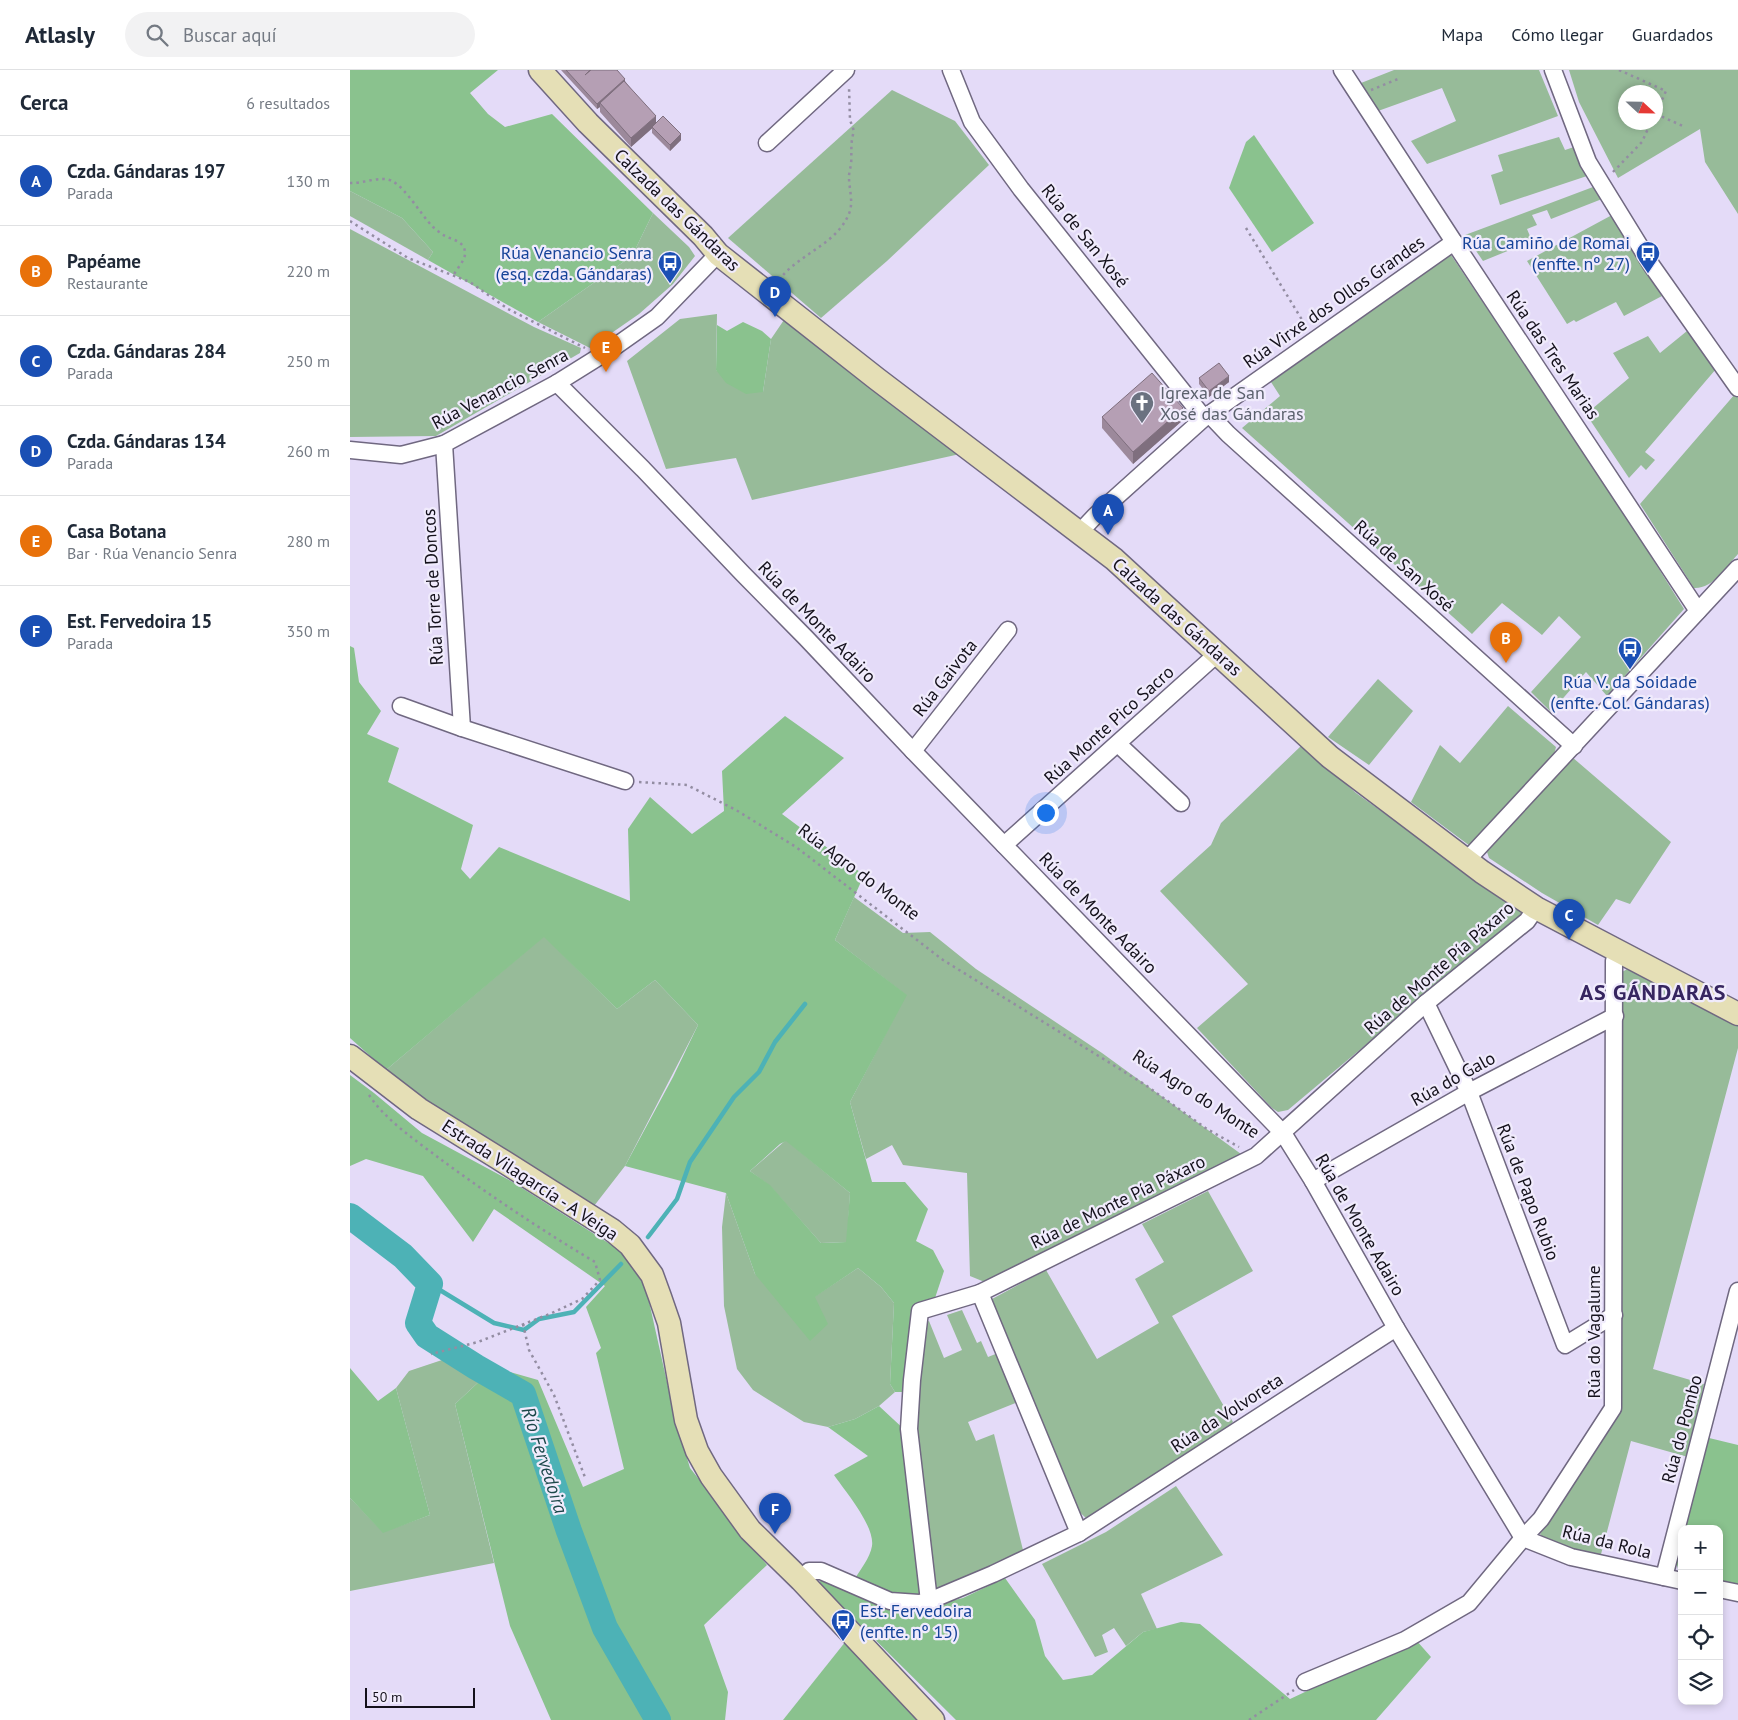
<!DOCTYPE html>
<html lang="es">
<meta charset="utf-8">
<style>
:root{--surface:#fff;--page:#f2f2f3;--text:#1f2937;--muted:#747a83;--line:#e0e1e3;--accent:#db2777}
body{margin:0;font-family:"PT Sans",sans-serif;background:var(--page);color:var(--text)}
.controls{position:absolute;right:15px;bottom:15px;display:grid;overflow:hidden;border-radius:10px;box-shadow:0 2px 8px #0003}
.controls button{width:45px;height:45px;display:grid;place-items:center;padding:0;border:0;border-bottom:1px solid var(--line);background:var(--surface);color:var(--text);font:25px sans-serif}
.compass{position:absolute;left:1268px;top:15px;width:45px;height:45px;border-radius:50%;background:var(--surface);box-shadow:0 2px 8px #0003;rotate:112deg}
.scale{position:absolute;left:15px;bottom:12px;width:110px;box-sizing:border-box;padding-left:5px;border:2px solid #14111b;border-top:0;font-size:14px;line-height:18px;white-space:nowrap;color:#14111b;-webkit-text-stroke:4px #f0ebfc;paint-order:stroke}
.you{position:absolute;left:695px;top:742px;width:18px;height:18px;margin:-12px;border:4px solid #fff;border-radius:50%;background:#1a73e8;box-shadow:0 0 0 8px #1a73e833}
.badge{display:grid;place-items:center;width:32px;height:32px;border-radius:50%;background:var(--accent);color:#fff;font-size:16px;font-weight:700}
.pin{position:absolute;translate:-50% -41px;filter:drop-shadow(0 1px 2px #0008)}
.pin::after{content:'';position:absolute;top:26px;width:18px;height:15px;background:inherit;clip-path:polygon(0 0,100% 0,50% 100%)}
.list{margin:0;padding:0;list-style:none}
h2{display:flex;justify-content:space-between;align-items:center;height:65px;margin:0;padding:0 20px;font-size:21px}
h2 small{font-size:16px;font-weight:400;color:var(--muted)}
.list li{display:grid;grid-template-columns:32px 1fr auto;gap:15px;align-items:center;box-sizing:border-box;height:90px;padding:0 20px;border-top:1px solid var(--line)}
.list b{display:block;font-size:19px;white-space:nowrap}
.list p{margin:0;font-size:16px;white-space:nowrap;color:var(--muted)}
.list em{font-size:16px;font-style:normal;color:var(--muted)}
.icon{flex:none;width:28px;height:28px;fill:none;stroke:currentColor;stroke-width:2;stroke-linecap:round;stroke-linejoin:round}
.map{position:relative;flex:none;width:1388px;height:1650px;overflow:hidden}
header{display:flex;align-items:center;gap:30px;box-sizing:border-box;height:70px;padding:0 25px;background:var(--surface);border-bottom:1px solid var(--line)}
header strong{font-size:24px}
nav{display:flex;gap:28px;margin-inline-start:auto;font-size:18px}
.search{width:350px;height:45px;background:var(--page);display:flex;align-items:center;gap:12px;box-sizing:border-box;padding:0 18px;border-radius:28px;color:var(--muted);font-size:19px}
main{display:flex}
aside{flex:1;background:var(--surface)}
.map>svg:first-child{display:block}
</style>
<header>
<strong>Atlasly</strong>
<div class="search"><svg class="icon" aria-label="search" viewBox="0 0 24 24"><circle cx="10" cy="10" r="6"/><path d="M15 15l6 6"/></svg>Buscar aquí</div>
<nav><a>Mapa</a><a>Cómo llegar</a><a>Guardados</a></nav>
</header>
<main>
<aside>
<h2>Cerca<small>6 resultados</small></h2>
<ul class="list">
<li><span class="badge" style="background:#1a4fb4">A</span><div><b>Czda. Gándaras 197</b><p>Parada</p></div><em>130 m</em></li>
<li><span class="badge" style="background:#e8710a">B</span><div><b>Papéame</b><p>Restaurante</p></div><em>220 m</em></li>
<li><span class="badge" style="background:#1a4fb4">C</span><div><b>Czda. Gándaras 284</b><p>Parada</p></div><em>250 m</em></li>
<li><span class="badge" style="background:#1a4fb4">D</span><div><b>Czda. Gándaras 134</b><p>Parada</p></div><em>260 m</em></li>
<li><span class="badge" style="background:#e8710a">E</span><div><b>Casa Botana</b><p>Bar · Rúa Venancio Senra</p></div><em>280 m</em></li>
<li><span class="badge" style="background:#1a4fb4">F</span><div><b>Est. Fervedoira 15</b><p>Parada</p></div><em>350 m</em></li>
</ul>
</aside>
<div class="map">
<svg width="1388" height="1650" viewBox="0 0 1388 1650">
<rect width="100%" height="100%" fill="#e4dbf8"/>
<g fill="#97bb99" fill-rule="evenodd">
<polygon points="1044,0 1189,0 1208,46 1077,94 1061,71 1106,51 1092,18 1028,41 1011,13"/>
<path d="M 1219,0 L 1388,0 L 1388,144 L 1355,92 L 1350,59 L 1268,108 L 1229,32 ZM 1306,22 L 1306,52 L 1276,52 L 1276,22 Z"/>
<polygon points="542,20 605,51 639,95 537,191 471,248 378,168"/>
<polygon points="1209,67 1215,80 1224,77 1237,106 1150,135 1141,105 1153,101 1148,85"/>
<polygon points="1243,117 1252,129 1201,149 1197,140 1182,145 1187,155 1177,159 1182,171 1133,191 1115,165"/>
<polygon points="0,121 52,148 83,182 78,190 0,146"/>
<polygon points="303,143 339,177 345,186 323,214 289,244 240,278 188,252 282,186"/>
<polygon points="1262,145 1312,226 1274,246 1266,232 1226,252 1224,250 1217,254 1177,191"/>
<polygon points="0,159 184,257 231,278 230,283 86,366 0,367"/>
<polygon points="1101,185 1260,421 1334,539 1257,626 1236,602 1201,642 1181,622 1231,567 1209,546 1192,565 1152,533 1122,564 892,358 930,326 921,312"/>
<polygon points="367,244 366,300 413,322 421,269 436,247 610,384 402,430 386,388 316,399 277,291 330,249"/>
<polygon points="1337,261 1366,299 1295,382 1305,390 1296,400 1291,395 1279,408 1236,344 1279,308 1263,283 1298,266 1310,283"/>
<path d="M 1385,324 L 1388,328 L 1388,484 C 1376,497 1363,519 1344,518 L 1290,434 Z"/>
<polygon points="1028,609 1063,641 1019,695 978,667"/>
<polygon points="1158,636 1206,677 1204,685 1120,776 1061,732 1090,675 1110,693"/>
<polygon points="952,675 1006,723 1173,843 938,1040 928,1042 922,1038 847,958 898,914 810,821 861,775 871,753"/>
<polygon points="1222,687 1321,772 1280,834 1266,829 1248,855 1192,823 1139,788 1137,782"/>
<polygon points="504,827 553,863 580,862 626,899 752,983 891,1084 637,1213 620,1206 617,1103 553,1095 542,1075 516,1089 500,1032 556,925 485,870"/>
<polygon points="194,866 267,939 305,910 348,955 275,1096 244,1136 91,1042 36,1000"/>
<polygon points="1281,897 1388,955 1388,978 1303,1299 1354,1314 1338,1387 1281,1371 1250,1488 1197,1474 1190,1464 1257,1359 1269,1335 1272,1200 1267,966 1272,902"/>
<polygon points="436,1070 500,1123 497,1172 471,1173 420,1116 400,1101"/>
<polygon points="858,1121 903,1201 822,1246 883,1352 854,1376 747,1447 736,1448 725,1438 642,1229 696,1200 747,1289 809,1253 785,1209 814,1192 792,1154"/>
<polygon points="376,1123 405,1204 464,1227 508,1198 531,1217 544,1233 540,1314 545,1322 529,1336 505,1349 478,1357 454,1352 403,1320 387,1299 374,1236 372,1157"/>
<polygon points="612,1240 627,1273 631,1271 638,1287 648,1283 668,1332 618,1352 626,1371 644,1364 673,1480 585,1522 563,1348 571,1254 579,1251 594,1288 612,1280 597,1245"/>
<polygon points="101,1287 134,1307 105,1334 144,1493 0,1521 0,1428 33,1462 80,1445 46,1318 59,1301"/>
<polygon points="826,1416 873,1485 791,1524 807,1559 793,1562 776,1576 764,1558 752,1565 758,1582 745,1587 692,1494 756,1462"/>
</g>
<g fill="#8ac28e" fill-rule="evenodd">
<polygon points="0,0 148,0 120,23 138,44 155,57 202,44 303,143 282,186 188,252 78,190 83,182 52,148 0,121"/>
<polygon points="904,65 964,153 922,182 879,118 896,72"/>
<polygon points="393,252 412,261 421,269 413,322 396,324 376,313 366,300 367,255 377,261"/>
<path d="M 0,576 L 4,578 L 9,612 L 31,641 L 17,664 L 49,678 L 38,712 L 123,755 L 111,799 L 120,809 L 149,777 L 280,831 L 278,759 L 300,727 L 342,764 L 374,741 L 372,701 L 435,646 L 494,688 L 432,744 L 514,805 L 485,870 L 557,925 L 500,1032 L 522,1112 L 555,1112 L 578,1139 L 566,1171 L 583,1180 L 594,1201 L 584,1231 L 563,1280 L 552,1322 L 545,1322 L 540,1314 L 544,1233 L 531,1217 L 508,1198 L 465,1227 L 478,1254 L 460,1271 L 405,1204 L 376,1123 L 275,1096 L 323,1007 L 348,955 L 305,910 L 267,939 L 194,867 L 36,1000 L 0,968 ZM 436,1071 L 500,1123 L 496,1172 L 471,1173 L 420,1115 L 400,1101 L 430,1074 Z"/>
<polygon points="0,1005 24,1023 72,1063 161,1111 271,1181 296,1218 325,1348 340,1398 417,1495 354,1555 378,1622 375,1650 201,1650 160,1556 105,1334 134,1307 160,1302 188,1310 233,1417 274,1399 246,1283 251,1278 236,1237 255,1216 144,1139 123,1172 73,1106 16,1089 0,1096"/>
<polygon points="0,1298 28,1331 46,1318 80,1445 33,1463 0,1428"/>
<path d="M 529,1336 L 557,1362 L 573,1526 L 544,1526 L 504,1510 C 510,1500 520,1488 522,1476 C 525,1456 495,1421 484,1405 L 518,1386 L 478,1357 L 505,1349 Z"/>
<polygon points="1355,1367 1388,1375 1388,1519 1369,1515 1369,1459 1332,1459 1332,1504 1329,1502 1324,1484"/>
<polygon points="475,1507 533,1533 559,1541 613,1528 655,1508 685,1550 695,1586 713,1610 742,1605 793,1562 831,1552 850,1554 940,1629 1066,1570 1081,1587 1026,1650 606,1650 468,1513"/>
<polygon points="496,1571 569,1650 433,1650"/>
</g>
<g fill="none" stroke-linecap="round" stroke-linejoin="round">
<g stroke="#4db2b6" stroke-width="4.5">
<polyline points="298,1167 327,1129 340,1092 384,1027 409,1002 425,972 455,934"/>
<polyline points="80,1214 144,1253 174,1260 189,1249 224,1242 271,1194"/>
</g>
<polyline stroke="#4db2b6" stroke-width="26" points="0,1146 53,1186 80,1214 68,1253 77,1266 126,1297 173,1324 219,1461 255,1558 308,1650"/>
<g stroke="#706881" stroke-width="19">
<g id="minor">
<polyline points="601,0 622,52 671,119 854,348"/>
<polyline points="992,0 1104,172 1348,541"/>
<polyline points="1203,0 1238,92 1302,196 1388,318"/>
<polyline points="417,73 496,0"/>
<polyline points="207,313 293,399 393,504 456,568 563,681 933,1063 963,1111 1046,1258 1173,1468 1221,1487 1332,1511"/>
<polyline points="859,344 878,364 1224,676"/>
<polyline points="94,374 112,658"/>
<polyline points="0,380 51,385 94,374 207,313 263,278 307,247 368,184"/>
<polyline points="729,463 745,446 854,348 1104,172"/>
<polyline points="51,636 112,658 275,711"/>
<polyline points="768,674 831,733"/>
<polyline points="563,681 658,560"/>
<polyline points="654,775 867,584"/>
<polyline points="1117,790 1388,498"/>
<polyline points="1076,933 1119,1022 1215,1275 1264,1245"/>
<polyline points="963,1111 1119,1022 1265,946"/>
<polyline points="630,1223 729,1463"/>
<polyline points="1314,1507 1388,1221"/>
<polyline points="451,1510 459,1501 471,1501 540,1531 569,1533 579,1531 643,1504 729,1463 1046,1258"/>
<polyline points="1369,1519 1388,1523"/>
<polyline points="579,1531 559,1359 562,1310 570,1241 630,1223 906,1086 1076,933 1177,851 1186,838"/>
<polyline points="955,1612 1055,1570 1119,1533 1173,1468 1191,1449 1263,1338 1264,891 1267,880"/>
</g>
</g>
<g stroke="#706881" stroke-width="25">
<g id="secondary">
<polyline points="190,0 238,53 353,166 368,184 527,309 764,489 980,687 1132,802 1186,838 1388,944"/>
<polyline points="0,986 69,1039 148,1088 262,1160 280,1175 302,1205 310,1227 319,1253 336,1350 347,1381 361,1406 400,1460 451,1510 583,1650"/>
</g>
</g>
<g stroke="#938da2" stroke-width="2.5" stroke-dasharray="2.5 4" stroke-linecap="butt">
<polyline points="1269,0 1316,21 1306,43"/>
<polyline points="1021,20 1048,9"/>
<polyline points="1306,44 1335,57"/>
<polyline points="1263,102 1292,72 1301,52"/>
<path d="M 0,113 C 13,114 31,105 42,111 C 56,118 71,145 83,157 C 87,160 91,164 95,166 C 103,170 114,171 115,182 C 116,190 107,198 103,206"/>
<polyline points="0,151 58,188 120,212 158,239 235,278"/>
<polyline points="896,158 957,258"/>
<path d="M 429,210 C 449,183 488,175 500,141 C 503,130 499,118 499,107 C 499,103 500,99 501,95 C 502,83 500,73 504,61 L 500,50 L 499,17"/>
<polyline points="289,712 337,715 386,740 446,777 593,890 794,1014 857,1059 889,1077"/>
<path d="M 19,1025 C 36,1051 68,1072 93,1091 C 142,1127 193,1161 245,1192 L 250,1210 L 232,1229 L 202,1243 L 128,1272 L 81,1284"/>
<polyline points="173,1254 179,1280 204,1325 236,1410"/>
<polyline points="899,1650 944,1620"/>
</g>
<use href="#minor" stroke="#fff" stroke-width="16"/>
<use href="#secondary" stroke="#e5dfb6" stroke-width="22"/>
</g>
<g fill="#9c899b">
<polygon points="211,0 267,0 306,53 331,70 320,81 302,63 302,58 281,77 250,42 250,37 247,39"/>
<polygon points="849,308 879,312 859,327 849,314"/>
<polygon points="752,347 833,350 783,394 752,358"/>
</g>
<g fill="#7f6f7e">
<polygon points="275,9 275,15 250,33 250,37 247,39 247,34"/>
<polygon points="306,46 306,55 281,77 281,68"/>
<polygon points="331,64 331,70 320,81 320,75"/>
<polygon points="879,306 879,312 859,327 859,321"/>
<polygon points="833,338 833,350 783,394 783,382"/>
</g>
<g fill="#b59fb4" stroke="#7f6f7e">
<polygon points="216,0 240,0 235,5 241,0 267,0 275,9 247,34"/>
<polygon points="274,11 306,46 281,68 250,33"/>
<polygon points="313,46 331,64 320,75 302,57"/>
<polygon points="869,293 879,306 859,321 849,308"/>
<polygon points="802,303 833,338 783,382 752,347"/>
</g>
<defs>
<g id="bus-pin" transform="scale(1.25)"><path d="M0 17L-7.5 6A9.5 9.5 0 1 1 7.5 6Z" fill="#1a4fb4" stroke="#f0ebfc"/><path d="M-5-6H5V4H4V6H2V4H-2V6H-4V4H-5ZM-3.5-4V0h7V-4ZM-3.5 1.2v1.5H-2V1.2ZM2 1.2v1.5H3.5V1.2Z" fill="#fff"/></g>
<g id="church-pin" transform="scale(1.25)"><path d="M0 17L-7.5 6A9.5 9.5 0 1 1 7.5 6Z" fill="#6b7280" stroke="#f0ebfc"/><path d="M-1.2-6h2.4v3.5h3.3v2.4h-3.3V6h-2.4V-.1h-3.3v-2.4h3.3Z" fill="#fff"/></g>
</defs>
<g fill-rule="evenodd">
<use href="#bus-pin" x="1298" y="183"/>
<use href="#bus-pin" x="320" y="193"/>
<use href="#church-pin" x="792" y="333"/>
<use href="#bus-pin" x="1280" y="579"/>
<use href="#bus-pin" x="493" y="1551"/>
</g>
<g text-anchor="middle" stroke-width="4.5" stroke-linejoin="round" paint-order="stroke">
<g font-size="18" fill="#14111b" stroke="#f0ebfc">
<text transform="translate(327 140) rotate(44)" y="6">Calzada das Gándaras</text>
<text transform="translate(735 166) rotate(51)" y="6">Rúa de San Xosé</text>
<text transform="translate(984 232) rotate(-35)" y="6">Rúa Virxe dos Ollos Grandes</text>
<text transform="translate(1203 285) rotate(56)" y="6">Rúa das Tres Marias</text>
<text transform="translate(150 319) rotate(-28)" y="6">Rúa Venancio Senra</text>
<text transform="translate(1054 496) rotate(42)" y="6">Rúa de San Xosé</text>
<text transform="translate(83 517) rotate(-93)" y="6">Rúa Torre de Doncos</text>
<text transform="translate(827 547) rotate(42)" y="6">Calzada das Gándaras</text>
<text transform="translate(467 552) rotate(46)" y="6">Rúa de Monte Adairo</text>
<text transform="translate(595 608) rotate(-52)" y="6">Rúa Gaivota</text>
<text transform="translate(759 655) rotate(-42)" y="6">Rúa Monte Pico Sacro</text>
<text transform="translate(509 802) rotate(37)" y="6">Rúa Agro do Monte</text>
<text transform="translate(748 843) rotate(46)" y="6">Rúa de Monte Adairo</text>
<text transform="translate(1089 898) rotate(-41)" y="6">Rúa de Monte Pía Páxaro</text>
<text transform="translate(1103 1009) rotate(-29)" y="6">Rúa do Galo</text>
<text transform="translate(846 1024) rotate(33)" y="6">Rúa Agro do Monte</text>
<text transform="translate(180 1110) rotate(33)" y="6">Estrada Vilagarcía - A Veiga</text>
<text transform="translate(1178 1122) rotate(69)" y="6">Rúa de Papo Rubio</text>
<text transform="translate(768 1132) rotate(-26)" y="6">Rúa de Monte Pía Páxaro</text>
<text transform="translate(1010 1155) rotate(60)" y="6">Rúa de Monte Adairo</text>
<text transform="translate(1244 1262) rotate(-90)" y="6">Rúa do Vagalume</text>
<text transform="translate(877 1343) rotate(-33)" y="6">Rúa da Volvoreta</text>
<text transform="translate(1332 1359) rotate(-75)" y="6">Rúa do Pombo</text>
<text transform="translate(1257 1472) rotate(14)" y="6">Rúa da Rola</text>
</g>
<g font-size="18" fill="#164399" stroke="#f0ebfc" text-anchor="end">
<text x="1280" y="179">Rúa Camiño de Romai<tspan x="1280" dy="21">(enfte. nº 27)</tspan></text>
<text x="302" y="189">Rúa Venancio Senra<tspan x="302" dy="21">(esq. czda. Gándaras)</tspan></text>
<text x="1280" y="618" text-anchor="middle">Rúa V. da Soidade<tspan x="1280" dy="21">(enfte. Col. Gándaras)</tspan></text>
<text x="510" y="1547" text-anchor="start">Est. Fervedoira<tspan x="510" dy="21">(enfte. nº 15)</tspan></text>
</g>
<g font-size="18" fill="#5b616d" stroke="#f0ebfc" text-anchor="start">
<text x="810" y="329">Igrexa de San<tspan x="810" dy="21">Xosé das Gándaras</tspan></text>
</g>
<g font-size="19" font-style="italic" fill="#1b484a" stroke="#f0ebfc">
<text transform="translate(195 1390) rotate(72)" y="7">Río Fervedoira</text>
</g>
<g font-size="22" font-weight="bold" letter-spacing="1" fill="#362560" stroke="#f0ebfc">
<text x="1303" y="930">AS GÁNDARAS</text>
</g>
</g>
</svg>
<div class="controls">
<button>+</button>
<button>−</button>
<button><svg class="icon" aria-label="locate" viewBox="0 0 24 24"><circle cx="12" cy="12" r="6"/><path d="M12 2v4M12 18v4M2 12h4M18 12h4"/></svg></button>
<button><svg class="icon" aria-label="layers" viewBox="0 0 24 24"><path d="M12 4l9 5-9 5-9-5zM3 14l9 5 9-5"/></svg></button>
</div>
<svg class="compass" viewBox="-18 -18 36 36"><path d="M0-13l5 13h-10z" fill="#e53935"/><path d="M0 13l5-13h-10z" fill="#747a83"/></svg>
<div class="scale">50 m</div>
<div class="you"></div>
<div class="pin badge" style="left:758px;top:465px;background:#1a4fb4">A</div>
<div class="pin badge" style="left:1156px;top:593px;background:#e8710a">B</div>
<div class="pin badge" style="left:1219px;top:870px;background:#1a4fb4">C</div>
<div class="pin badge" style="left:425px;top:247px;background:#1a4fb4">D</div>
<div class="pin badge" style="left:256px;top:302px;background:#e8710a">E</div>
<div class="pin badge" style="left:425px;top:1464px;background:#1a4fb4">F</div>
</div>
</main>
